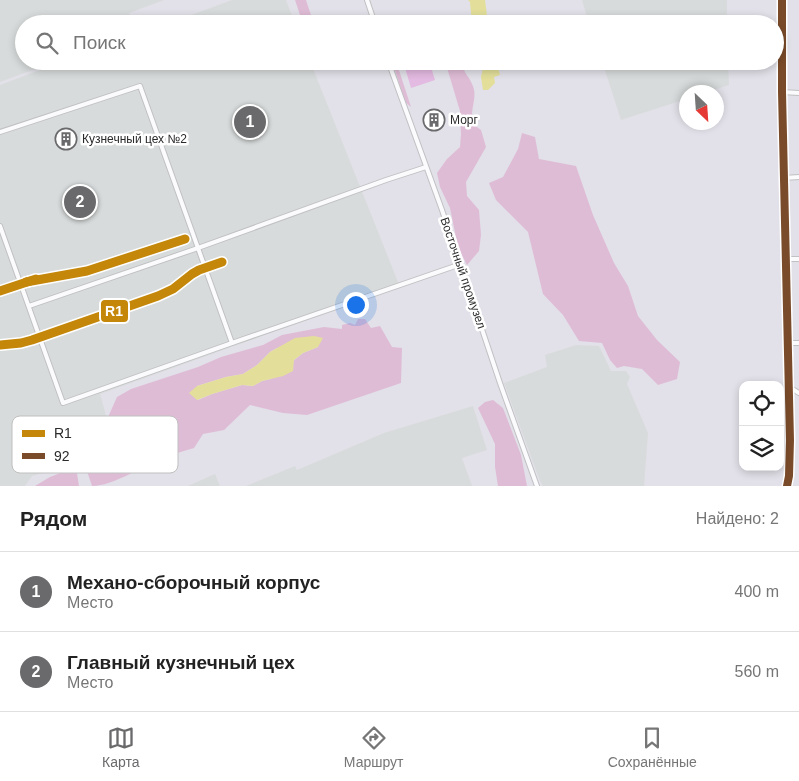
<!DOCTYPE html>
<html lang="ru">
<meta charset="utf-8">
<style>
:root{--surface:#fff;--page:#f2f2f2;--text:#222;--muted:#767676;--line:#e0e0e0;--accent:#6a6a6c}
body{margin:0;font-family:Helvetica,sans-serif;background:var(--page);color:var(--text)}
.controls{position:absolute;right:15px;bottom:15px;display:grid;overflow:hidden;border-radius:10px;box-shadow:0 2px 8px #0003}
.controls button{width:45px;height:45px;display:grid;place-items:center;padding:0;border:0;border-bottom:1px solid var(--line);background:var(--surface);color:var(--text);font:25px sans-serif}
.compass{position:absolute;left:679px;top:85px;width:45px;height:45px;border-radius:50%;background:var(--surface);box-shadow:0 2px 8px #0003;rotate:155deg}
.you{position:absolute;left:355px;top:304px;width:18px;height:18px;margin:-12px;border:4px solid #fff;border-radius:50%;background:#1a73e8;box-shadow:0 0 0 8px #1a73e833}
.badge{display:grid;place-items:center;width:32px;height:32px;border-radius:50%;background:var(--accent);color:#fff;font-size:16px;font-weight:700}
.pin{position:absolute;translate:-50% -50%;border:2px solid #fff;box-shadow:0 1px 5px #0006}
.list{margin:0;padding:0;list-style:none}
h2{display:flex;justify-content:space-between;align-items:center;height:65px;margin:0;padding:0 20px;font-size:21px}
h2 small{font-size:16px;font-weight:400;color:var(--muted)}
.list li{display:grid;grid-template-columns:32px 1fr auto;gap:15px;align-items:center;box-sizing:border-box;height:80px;padding:0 20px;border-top:1px solid var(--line)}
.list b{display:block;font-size:19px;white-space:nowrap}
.list p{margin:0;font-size:16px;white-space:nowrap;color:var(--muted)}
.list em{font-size:16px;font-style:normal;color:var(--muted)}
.icon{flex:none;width:28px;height:28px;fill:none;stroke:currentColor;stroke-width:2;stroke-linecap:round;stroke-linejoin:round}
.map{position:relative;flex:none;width:799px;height:486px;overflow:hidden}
.search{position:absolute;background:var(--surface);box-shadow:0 2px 8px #0003;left:15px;right:15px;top:15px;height:55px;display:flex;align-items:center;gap:12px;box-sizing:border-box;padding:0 18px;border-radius:28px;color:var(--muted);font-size:19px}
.sheet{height:225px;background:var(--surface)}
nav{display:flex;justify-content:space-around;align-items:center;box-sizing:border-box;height:70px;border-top:1px solid var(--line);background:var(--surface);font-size:14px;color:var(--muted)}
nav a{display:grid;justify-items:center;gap:2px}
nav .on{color:var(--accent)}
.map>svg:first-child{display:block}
</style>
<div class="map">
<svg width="799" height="486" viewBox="0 0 799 486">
<rect width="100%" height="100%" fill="#e2e0e8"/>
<g fill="#d8dbdb">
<polygon points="0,0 164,0 129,13 133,24 24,24 24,61 57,61 0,82"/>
<polygon points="232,0 286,0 295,24 167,24"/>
<polygon points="582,0 727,0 727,24 589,24"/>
<polygon points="64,61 310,61 400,287 100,394 113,441 69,453 72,465 32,476 25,486 0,486 0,85"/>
<polygon points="602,61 728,61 729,85 707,92 686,92 686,99 621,120"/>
<polygon points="576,345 599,346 611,371 626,371 630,377 627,384 648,433 644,486 543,486 540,481 504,383 547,367 545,355"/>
<polygon points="473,406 487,450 462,458 472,486 246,486 295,466 297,470 384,433"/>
<polygon points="215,474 220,486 188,486"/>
</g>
<g fill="#dfbcd6" fill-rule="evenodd">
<polygon points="295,0 306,0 314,24 303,24"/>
<polygon points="392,61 396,61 411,107 405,102"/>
<path d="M 445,61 L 465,61 C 461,73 469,75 472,84 C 477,94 473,102 472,113 C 472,117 473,121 474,125 L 481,130 L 486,147 L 466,182 L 467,196 L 479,210 L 481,235 L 479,251 L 467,265 L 458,247 L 450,208 L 440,187 L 437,173 L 447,159 L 460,147 L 461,134 L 460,111 Z"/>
<polygon points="522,133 535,137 539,159 576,166 593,215 614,263 628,286 638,316 657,340 680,362 677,379 658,385 642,369 624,366 617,368 610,360 602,343 579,341 563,315 543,294 528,232 496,200 489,183 503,177 518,149"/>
<path d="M 358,319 L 365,319 L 371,328 L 380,326 L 392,347 L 402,348 L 401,383 L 307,415 L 283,413 L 250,405 L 224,430 L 203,434 L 194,448 C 185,451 176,453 167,456 C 146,464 114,486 92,486 L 86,468 L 113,455 L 114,444 L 104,440 L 109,415 L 117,397 L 131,389 L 198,367 L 221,357 L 263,345 L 282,335 L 324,327 L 342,329 L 342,325 L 350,323 L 355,325 ZM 318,347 L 303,353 L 271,379 L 262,381 L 253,386 L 242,385 L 212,394 L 198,400 L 197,386 L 226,377 L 243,374 L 257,365 L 270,352 L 277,348 Z"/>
<polygon points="493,400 503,408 521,455 527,486 498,486 495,467 495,444 478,408 485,402"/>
<polygon points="76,467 79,486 35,486 50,477"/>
</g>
<polygon fill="#e3bae1" points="403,61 429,61 435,80 411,88"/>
<g fill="#e3df9a">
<polygon points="468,0 485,0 488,24 472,24 470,2"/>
<polygon points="485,61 492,61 499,71 500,75 494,77 495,83 488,90 483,90 481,77 483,68 488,65"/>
<polygon points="314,336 323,338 318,347 303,353 294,360 293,371 283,376 262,381 253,386 242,385 212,394 197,400 189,393 197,386 226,377 243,374 257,365 270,352 295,338"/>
</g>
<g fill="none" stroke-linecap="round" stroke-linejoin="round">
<g stroke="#c0c1c2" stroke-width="6">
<g id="minor">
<polyline points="367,0 375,24"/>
<polyline points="388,61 442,210 500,383 537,486"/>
<polyline points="782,92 799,93"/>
<polyline points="0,132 140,86 232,343"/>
<polyline points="784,178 799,177"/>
<polyline points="0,226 63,403 232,343 461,264"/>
<polyline points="785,259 799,259"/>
<polyline points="29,306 198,248 386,180 426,167"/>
<polyline points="788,343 799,343"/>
<polyline points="789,387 799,393"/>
</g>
</g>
<g stroke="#bebdc0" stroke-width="7">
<polyline id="major" points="782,0 782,92 790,440 789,476 787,486"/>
</g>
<use href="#minor" stroke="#fbfafc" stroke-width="4"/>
<use href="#major" stroke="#dcd5e5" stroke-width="4.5"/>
<g stroke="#fff" stroke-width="11">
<polyline id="bus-1" points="782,0 782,92 790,440 789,476 787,486"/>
</g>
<use href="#bus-1" stroke="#7a4b2a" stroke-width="8"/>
<g stroke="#fff" stroke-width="12">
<g id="rail-1">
<polyline points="26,282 87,271 185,239"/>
<polyline points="0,291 36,279"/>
<polyline points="0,345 21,343 32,340 158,296 173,289 192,274 199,270 222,262"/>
</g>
</g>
<use href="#rail-1" stroke="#c4870a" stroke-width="9"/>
</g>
<defs>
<g id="building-ring" transform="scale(1.125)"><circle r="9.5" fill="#fff" stroke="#6a6a6c" stroke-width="1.5"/><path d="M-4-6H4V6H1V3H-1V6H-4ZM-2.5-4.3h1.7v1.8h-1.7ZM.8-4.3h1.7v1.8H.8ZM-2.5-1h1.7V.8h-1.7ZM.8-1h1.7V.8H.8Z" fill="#6a6a6c"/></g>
</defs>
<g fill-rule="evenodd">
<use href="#building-ring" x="434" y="120"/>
<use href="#building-ring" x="66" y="139"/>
</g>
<g text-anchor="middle" stroke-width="5" stroke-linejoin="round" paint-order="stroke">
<g font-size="12" fill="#2a2a2a" stroke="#fff" text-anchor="start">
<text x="450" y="124">Морг</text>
<text x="82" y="143">Кузнечный цех №2</text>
</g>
<g font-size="12" fill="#2a2a2a" stroke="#fff">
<text transform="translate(463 273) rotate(71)" y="4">Восточный промузел</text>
</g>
</g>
<rect x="12" y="416" width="166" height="57" rx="8" fill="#fff" stroke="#bfbfbf" stroke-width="1"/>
<rect x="22" y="430" width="23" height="7" fill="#c4870a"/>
<rect x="22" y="453" width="23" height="6" fill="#7a4b2a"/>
<g font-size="14" fill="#2a2a2a">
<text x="54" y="438">R1</text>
<text x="54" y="461">92</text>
</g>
<rect stroke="#fff" stroke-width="2" x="100" y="299" width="29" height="24" rx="5" fill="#c4870a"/>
<g font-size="14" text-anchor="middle" font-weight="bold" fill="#fff">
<text x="114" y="316">R1</text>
</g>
</svg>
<div class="controls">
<button><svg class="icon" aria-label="locate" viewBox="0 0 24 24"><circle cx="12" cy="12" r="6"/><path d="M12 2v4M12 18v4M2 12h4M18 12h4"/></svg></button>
<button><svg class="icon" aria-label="layers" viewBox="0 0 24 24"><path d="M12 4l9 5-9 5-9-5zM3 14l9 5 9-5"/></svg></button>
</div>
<svg class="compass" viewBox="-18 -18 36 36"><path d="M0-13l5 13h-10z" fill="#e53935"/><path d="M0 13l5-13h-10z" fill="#767676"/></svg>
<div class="you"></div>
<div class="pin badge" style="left:250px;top:122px">1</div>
<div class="pin badge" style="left:80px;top:202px">2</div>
<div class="search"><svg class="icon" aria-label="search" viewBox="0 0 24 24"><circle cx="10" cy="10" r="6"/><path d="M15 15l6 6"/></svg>Поиск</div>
</div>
<section class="sheet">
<h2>Рядом<small>Найдено: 2</small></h2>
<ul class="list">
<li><span class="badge">1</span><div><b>Механо-сборочный корпус</b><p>Место</p></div><em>400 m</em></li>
<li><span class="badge">2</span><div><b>Главный кузнечный цех</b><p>Место</p></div><em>560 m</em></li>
</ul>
</section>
<nav>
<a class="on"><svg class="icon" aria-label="map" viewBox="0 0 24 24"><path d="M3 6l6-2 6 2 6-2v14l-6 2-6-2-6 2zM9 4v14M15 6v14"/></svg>Карта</a>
<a><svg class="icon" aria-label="directions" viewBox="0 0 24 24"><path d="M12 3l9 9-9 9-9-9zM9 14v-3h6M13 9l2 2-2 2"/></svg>Маршрут</a>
<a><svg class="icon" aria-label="saved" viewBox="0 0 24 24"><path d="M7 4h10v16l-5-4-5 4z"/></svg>Сохранённые</a>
</nav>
